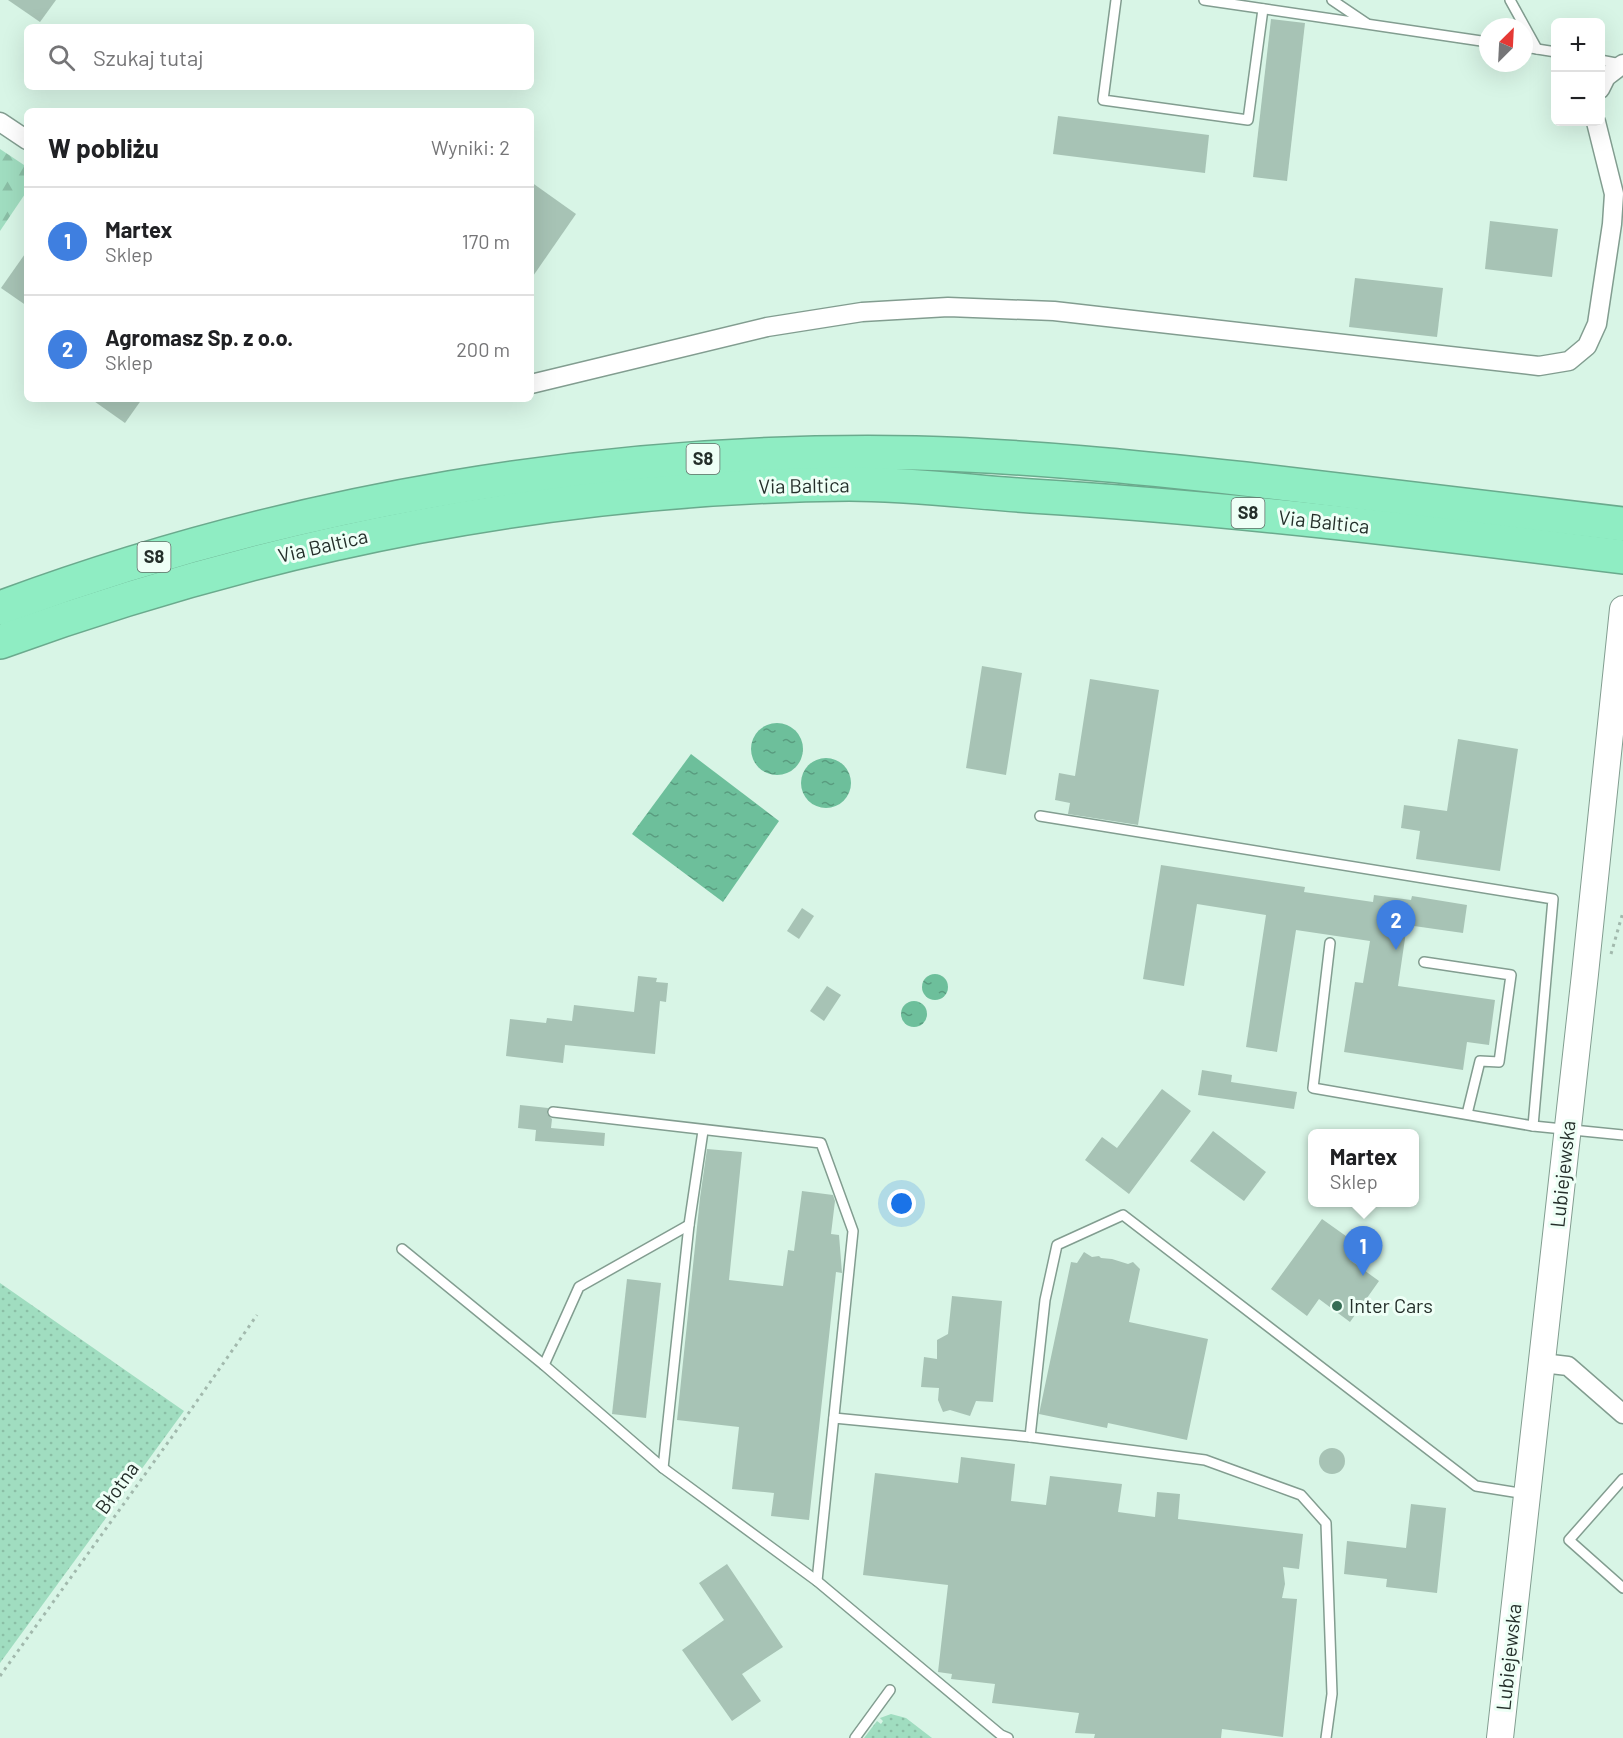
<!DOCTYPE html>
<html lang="pl">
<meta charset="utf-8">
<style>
:root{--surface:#fff;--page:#f2f2f2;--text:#202124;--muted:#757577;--line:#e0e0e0;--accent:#356d55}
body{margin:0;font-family:Barlow,sans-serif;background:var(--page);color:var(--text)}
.controls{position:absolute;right:18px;top:18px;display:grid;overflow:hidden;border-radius:9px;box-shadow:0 6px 24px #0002}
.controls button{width:54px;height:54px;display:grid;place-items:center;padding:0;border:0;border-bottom:2px solid var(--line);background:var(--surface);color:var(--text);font:30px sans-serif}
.compass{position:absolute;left:1479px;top:18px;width:54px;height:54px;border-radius:50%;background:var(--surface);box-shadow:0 6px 24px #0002;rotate:24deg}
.you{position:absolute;left:902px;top:1204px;width:21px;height:21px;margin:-15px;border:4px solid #fff;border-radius:50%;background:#1a73e8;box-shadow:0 0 0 9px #1a73e833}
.badge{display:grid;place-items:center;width:39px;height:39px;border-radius:50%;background:var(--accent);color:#fff;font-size:20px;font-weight:700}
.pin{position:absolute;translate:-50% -50px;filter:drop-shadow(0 2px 3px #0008)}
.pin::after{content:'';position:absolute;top:32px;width:21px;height:18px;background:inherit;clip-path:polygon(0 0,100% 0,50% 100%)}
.popup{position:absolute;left:1308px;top:1129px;width:111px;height:78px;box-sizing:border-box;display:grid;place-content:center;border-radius:9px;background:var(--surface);filter:drop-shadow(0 2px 4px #0005);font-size:20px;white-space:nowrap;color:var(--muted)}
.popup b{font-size:22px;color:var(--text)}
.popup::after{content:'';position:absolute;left:50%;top:100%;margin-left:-12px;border:12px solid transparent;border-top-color:var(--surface)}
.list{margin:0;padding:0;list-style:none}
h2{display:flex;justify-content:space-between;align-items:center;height:78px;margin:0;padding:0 24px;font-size:26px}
h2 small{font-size:20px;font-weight:400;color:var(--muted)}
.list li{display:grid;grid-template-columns:39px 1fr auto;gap:18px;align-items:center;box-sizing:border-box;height:108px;padding:0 24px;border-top:2px solid var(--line)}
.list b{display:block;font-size:22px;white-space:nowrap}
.list p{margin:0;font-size:20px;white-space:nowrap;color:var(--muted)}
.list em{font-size:20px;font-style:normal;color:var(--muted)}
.icon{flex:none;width:33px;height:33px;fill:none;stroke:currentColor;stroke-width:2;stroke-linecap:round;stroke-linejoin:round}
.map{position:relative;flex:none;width:1623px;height:1738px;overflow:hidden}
.search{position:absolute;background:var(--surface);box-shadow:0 6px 24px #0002;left:24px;top:24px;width:510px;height:66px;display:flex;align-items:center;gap:15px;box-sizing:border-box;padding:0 21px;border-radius:9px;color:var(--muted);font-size:22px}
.panel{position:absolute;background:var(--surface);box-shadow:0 6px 24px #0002;left:24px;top:108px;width:510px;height:294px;border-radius:9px}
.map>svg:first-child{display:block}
</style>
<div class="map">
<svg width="1623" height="1738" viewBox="0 0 1623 1738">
<defs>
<pattern id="green-dots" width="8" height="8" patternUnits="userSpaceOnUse" patternTransform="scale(1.5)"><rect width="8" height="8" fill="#a0ddc0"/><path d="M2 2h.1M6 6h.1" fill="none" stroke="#8abea5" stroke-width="1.8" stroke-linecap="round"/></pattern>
<pattern id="forest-firs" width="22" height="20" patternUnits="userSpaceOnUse" patternTransform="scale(1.5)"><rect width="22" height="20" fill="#a0ddc0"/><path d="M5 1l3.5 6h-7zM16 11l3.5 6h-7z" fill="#8abea5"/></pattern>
<pattern id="water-ripples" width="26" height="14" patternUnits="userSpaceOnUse" patternTransform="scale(1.5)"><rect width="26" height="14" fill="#6dbf9b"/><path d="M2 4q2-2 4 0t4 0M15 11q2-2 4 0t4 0" fill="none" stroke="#599c7f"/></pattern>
</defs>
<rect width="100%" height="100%" fill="#d8f5e6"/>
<g fill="url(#green-dots)">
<polygon points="0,1283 184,1411 0,1663"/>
<polygon points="891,1714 906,1718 932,1738 864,1738 877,1721 881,1724 883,1721 880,1718"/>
</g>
<polygon fill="url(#forest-firs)" points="0,149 27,167 27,191 0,231"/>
<g fill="url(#water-ripples)">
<circle cx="777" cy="749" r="26"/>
<polygon points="691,754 779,821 723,902 632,834"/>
<circle cx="826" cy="783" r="25"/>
<circle cx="935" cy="987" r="13"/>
<circle cx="914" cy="1014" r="13"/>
</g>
<g fill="#a7c3b5">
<polygon points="8,0 56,0 40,22"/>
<polygon points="1271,19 1305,23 1287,181 1253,177"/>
<polygon points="1058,116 1209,135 1205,173 1053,154"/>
<polygon points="531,182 576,214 531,279"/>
<polygon points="1490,221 1558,229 1552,277 1485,269"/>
<polygon points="27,251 27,306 1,288"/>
<polygon points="1355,278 1443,288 1437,337 1349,327"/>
<polygon points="91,399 142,399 125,423"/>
<polygon points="982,666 1022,673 1006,775 966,768"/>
<polygon points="1090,679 1159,690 1138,825 1068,814 1070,803 1055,800 1059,773 1075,776"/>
<polygon points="1458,739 1518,749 1500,871 1416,859 1420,831 1401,828 1404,805 1447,811"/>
<polygon points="1161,865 1305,887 1304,892 1373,902 1374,895 1411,900 1412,896 1467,905 1463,933 1407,925 1398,986 1495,1000 1489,1045 1467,1042 1463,1070 1344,1052 1355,982 1363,983 1370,941 1296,930 1277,1052 1246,1047 1266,915 1197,904 1184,986 1143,979"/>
<polygon points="802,908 814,916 799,939 787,931"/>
<polygon points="638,976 657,978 656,982 668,983 666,1002 660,1001 655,1054 565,1045 563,1063 506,1056 510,1019 546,1023 547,1018 572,1021 574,1005 634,1012"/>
<polygon points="827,986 841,995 824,1021 810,1011"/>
<polygon points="1202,1070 1232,1075 1231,1082 1297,1092 1294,1109 1198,1095"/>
<polygon points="1162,1089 1191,1111 1129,1194 1085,1160 1102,1137 1117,1148"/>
<polygon points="520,1105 548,1108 547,1114 552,1119 551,1128 605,1133 604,1146 535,1141 536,1130 518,1128"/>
<polygon points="1213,1131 1266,1172 1244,1201 1190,1161"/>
<polygon points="707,1149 742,1152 729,1280 783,1286 788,1250 794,1251 802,1191 833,1195 835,1201 831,1234 839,1235 842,1273 836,1272 809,1520 771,1516 774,1493 732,1489 739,1427 677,1420 700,1198"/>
<polygon points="1322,1219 1360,1246 1350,1260 1379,1281 1350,1322 1319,1299 1307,1316 1271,1289"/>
<polygon points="1084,1252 1092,1257 1099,1256 1101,1258 1112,1259 1128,1264 1133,1262 1140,1269 1129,1322 1208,1339 1187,1440 1108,1423 1107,1428 1039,1414 1071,1262 1077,1263"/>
<polygon points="627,1279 661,1283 646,1418 612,1414"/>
<polygon points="952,1296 1002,1301 993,1402 976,1401 970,1416 950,1410 943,1412 938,1400 939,1388 921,1387 924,1357 937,1359 937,1340 948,1334"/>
<circle cx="1332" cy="1461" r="13"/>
<polygon points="961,1457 1015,1464 1011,1501 1046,1505 1050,1476 1122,1484 1118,1512 1155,1517 1157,1492 1180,1494 1178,1519 1303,1534 1299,1569 1283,1567 1285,1584 1282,1598 1297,1599 1283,1737 1222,1729 1221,1738 1094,1738 1095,1734 1075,1733 1079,1713 992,1703 995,1684 951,1679 952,1674 938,1672 948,1585 863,1575 875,1473 958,1483"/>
<polygon points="1411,1504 1446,1508 1437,1593 1386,1587 1387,1579 1344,1574 1347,1541 1406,1548"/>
<polygon points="727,1564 783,1647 742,1674 761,1701 732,1721 682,1650 724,1620 699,1583"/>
</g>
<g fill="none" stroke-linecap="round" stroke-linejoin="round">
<g stroke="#829d90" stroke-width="12">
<g id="service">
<polyline points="1116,0 1103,100 1248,120 1263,9"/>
<polyline points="1204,0 1488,42"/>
<polyline points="1332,0 1366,23"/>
<polyline points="1510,0 1537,49"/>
<polyline points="1524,47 1556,52"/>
<polyline points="1600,60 1621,64"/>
<polyline points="1040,816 1553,899 1533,1126"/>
<polyline points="1330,943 1313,1088 1533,1126 1623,1135"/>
<polyline points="1424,962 1511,975 1499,1062 1480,1061 1467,1114"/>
<polyline points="553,1112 821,1143 853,1231 817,1581"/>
<polyline points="402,1249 544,1365 663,1468 817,1581 1001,1735 1008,1738"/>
<polyline points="544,1365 579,1287 689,1225"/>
<polyline points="834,1418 1030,1437 1205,1460 1301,1495 1326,1523 1332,1694 1326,1738"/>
<polyline points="1030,1437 1045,1300 1057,1245 1123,1215 1476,1486 1526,1494"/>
<polyline points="663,1468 689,1225 703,1131"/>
<polyline points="1623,1479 1569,1540 1623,1588"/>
<polyline points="855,1738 890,1690"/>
</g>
</g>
<g stroke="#829d90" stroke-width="21">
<g id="minor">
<polyline points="1600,89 1606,77 1623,64"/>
<polyline points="0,122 27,140"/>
<polyline points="531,384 767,327 862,312 948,307 1054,311 1539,366 1569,361 1587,346 1597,324 1612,224 1614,194 1596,122"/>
<polyline points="1542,1363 1568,1366 1623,1414"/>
</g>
</g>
<g stroke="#829d90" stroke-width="28">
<polyline id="secondary" points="1500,1738 1585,974 1623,609"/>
</g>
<g stroke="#6aaa8d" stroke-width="36">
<g id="motorway">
<path d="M 0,608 C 291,500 605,447 916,453 C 1026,456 1136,467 1245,479 C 1371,493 1497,509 1623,524"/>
<path d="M 0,642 C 276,542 555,487 849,484 C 910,484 971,492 1031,496 C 1229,508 1426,532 1623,557"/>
</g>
</g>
<g stroke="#a2b9ad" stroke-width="3" stroke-dasharray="3 4.5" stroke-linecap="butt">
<polyline points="1611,954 1623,912"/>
<polyline points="0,1676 174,1434 257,1315"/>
</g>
<use href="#service" stroke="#fff" stroke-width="9"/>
<use href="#minor" stroke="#fff" stroke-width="18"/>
<use href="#secondary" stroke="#fff" stroke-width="26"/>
<use href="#motorway" stroke="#8fedc3" stroke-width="33"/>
</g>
<circle fill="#356d55" stroke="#eefff6" stroke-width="2" cx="1337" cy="1306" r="6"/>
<g text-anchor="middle" stroke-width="6" stroke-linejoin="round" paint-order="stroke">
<g fill="#eefff6" stroke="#616d67" stroke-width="1.5">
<rect x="686.5" y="444" width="33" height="30" rx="4.5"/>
<rect x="1231.5" y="498" width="33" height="30" rx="4.5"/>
<rect x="137.5" y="542" width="33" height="30" rx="4.5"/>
</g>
<g font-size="18" font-weight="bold" fill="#242f2a">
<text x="703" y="465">S8</text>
<text x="1248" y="519">S8</text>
<text x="154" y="563">S8</text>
</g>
<g font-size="20" fill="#242f2a" stroke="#eefff6">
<text transform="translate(804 486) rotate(-1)" y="7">Via Baltica</text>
<text transform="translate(1324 522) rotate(6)" y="7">Via Baltica</text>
<text transform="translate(323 546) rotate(-13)" y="7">Via Baltica</text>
<text transform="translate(1563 1174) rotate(-84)" y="7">Lubiejewska</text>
<text transform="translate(117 1488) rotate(-54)" y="7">Błotna</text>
<text transform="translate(1509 1657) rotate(-84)" y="7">Lubiejewska</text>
</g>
<g font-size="20" fill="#242f2a" stroke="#eefff6" text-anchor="start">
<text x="1349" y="1313">Inter Cars</text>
</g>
</g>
</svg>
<div class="controls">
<button>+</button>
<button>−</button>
</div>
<svg class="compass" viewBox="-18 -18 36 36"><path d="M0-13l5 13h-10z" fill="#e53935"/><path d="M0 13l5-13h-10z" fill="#757577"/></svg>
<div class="you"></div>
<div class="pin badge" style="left:1363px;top:1276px;background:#3f7fe0">1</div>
<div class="popup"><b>Martex</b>Sklep</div>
<div class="pin badge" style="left:1396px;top:950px;background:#3f7fe0">2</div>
<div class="search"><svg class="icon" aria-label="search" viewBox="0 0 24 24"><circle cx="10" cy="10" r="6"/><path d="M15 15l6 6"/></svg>Szukaj tutaj</div>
<section class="panel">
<h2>W pobliżu<small>Wyniki: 2</small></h2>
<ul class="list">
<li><span class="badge" style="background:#3f7fe0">1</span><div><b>Martex</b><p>Sklep</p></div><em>170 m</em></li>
<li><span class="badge" style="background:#3f7fe0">2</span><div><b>Agromasz Sp. z o.o.</b><p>Sklep</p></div><em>200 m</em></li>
</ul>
</section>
</div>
